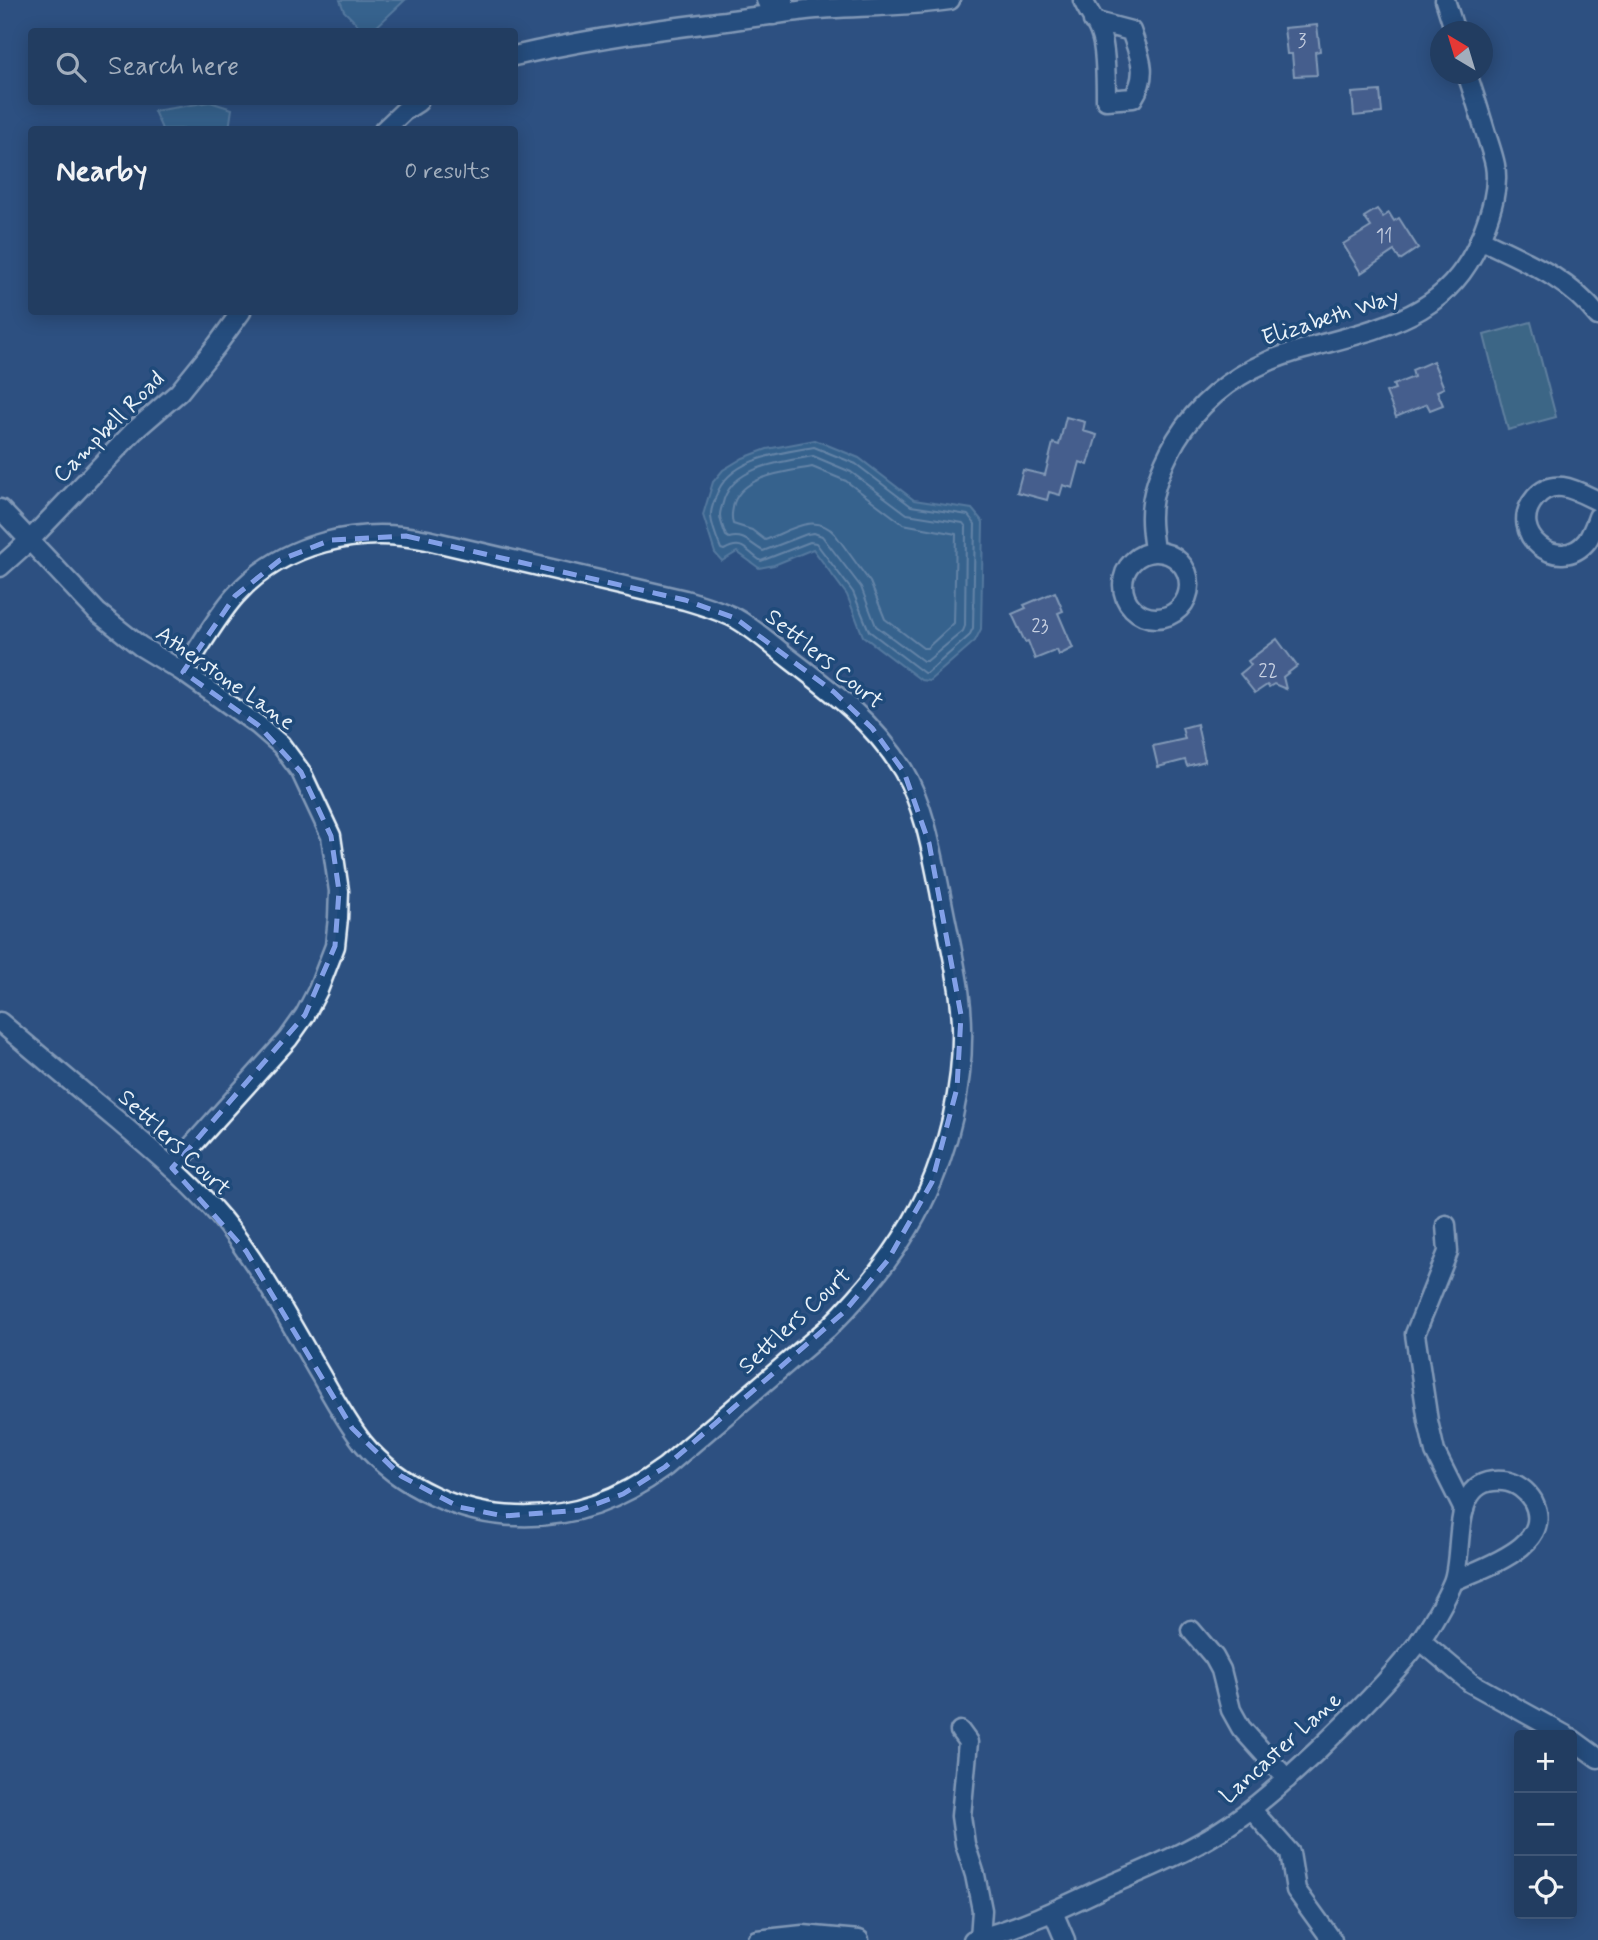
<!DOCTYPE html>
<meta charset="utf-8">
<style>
:root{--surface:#223d61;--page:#2a4467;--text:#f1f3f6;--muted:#a2aebd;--line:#3f5676}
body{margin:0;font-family:Mynerve,sans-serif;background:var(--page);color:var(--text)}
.controls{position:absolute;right:21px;bottom:21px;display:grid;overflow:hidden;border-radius:7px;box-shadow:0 4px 18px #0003}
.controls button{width:63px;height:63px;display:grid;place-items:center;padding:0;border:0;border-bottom:2px solid var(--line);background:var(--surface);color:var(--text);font:35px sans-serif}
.compass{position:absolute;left:1430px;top:21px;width:63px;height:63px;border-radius:50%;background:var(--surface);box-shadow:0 4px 18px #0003;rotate:322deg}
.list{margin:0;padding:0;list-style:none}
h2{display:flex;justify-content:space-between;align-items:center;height:91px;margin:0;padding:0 28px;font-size:30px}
h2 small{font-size:23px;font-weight:400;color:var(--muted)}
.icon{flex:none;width:38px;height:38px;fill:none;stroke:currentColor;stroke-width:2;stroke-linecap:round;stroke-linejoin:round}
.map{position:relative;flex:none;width:1598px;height:1940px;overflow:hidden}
.search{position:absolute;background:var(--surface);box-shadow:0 4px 18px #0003;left:28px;top:28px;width:490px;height:77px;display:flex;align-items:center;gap:18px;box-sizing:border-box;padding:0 24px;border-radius:7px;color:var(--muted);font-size:26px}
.panel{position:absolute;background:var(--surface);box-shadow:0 4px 18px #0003;left:28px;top:126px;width:490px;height:189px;border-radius:7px}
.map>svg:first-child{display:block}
</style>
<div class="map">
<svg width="1598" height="1940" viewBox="0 0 1598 1940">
<rect width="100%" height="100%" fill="#2d5181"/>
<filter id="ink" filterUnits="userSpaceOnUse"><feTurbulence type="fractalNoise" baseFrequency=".0143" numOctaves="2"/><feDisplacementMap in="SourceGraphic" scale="14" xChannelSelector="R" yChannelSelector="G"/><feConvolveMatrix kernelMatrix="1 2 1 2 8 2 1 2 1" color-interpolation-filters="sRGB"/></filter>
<g filter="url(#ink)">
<polygon fill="#50818c" stroke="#9cb9c2" stroke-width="2" points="1531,322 1556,417 1508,430 1484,335"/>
<g fill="#41799c" stroke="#84a9c1" stroke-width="2">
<polygon points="340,0 405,0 371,32 364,31 344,11"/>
<polygon points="210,102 232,109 229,129 162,129 154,111"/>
<polygon points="815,440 859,458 914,500 972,509 983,522 981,629 975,641 929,681 921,680 863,636 847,595 813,549 774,565 759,568 737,552 722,561 715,553 703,515 713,482 723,470 743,458 767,449"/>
</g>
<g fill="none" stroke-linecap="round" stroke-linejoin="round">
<g stroke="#a5c1d3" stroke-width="2">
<path d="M 814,447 L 856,464 L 911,506 L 968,515 L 975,524 L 973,628 L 969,636 L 927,673 L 924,673 L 869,631 L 853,592 L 816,543 L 810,542 L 761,561 C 746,552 744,539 724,550 L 721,549 C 717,539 712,527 711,517 C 710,510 714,502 716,496 C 729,458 780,453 814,447 Z"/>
<path d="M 813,456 L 851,472 L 907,514 L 963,523 L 966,527 L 965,626 L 963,631 L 927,661 L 923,661 L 876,626 L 861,587 L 822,536 L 814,533 L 807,534 L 763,551 C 750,544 745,534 729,538 L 726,536 C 724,530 720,521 720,515 C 720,510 723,504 724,499 C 736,465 783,462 813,456 Z"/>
<path d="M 812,467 L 846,481 L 903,524 L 956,534 L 954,623 L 927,648 L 923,648 L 885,619 L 870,582 L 835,534 C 814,511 788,532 765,540 L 752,530 L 733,524 C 731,516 732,512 734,503 C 744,475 787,472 812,467 Z"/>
</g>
</g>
<g fill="#646f9b" stroke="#e8f1f8" stroke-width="2">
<polygon points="1317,25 1320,51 1315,52 1317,75 1294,76 1292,54 1287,54 1284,28"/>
<polygon points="1380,91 1382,113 1354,116 1352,93"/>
<polygon points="1377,209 1383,217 1389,213 1394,221 1399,218 1418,248 1400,260 1394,251 1361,273 1343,244 1371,227 1364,217"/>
<polygon points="1433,361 1444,388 1437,391 1443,405 1430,410 1427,404 1396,417 1386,392 1395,389 1393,385 1414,377 1412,370"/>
<polygon points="1066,417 1085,422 1083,431 1097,435 1088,465 1080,462 1073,488 1063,485 1060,495 1049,492 1047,500 1017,492 1023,470 1045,475 1053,443 1059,445"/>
<polygon points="1055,592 1063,611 1058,613 1073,648 1059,655 1057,650 1035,659 1028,641 1025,642 1012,614 1026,608 1024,605"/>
<polygon points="1277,639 1297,666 1283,677 1286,689 1274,684 1269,687 1267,685 1255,693 1240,674 1251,665 1248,661"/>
<polygon points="1197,724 1205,761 1187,766 1185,760 1158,767 1153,746 1185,739 1182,728"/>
</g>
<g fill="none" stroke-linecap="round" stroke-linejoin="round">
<g stroke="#e8f1f8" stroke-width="23">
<g id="minor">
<polyline points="766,0 773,15 784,0"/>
<path d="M 1083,0 C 1088,12 1098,24 1101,36 C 1106,50 1106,84 1106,100 L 1133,98 C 1149,74 1140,57 1131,31 L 1093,21"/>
<polyline points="1445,0 1455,32"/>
<path d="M 514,56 C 579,41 644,31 710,23 C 742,19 774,14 806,10 C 854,6 903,7 950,0"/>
<polyline points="384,130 404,111 418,102"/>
<path d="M 1480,239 C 1524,261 1566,276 1598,316"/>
<path d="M 1598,501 C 1577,491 1553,476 1535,498 C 1505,533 1559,576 1587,541 C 1592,534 1595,525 1598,517"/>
<polyline points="0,509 97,612 140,646 183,672 258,725 281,745 301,772 331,836 339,891 338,918 335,946 318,990 305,1015 288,1039 172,1168"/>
<path d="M 1154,551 C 1153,541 1151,530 1151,520 C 1150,493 1163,463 1176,440 C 1197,405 1230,378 1267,362 C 1281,355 1297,351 1312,347 C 1388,326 1453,314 1483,232 C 1491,211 1499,188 1495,165 C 1493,155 1489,144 1486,134 C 1480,114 1474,94 1467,74"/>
<circle cx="1156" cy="585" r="33"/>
<polyline points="0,567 29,541 134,431 179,392 217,345 241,312"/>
<path d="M 0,1022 C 39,1055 78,1088 118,1121 C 154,1152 191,1182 222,1219 C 261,1267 290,1323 321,1376 C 334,1399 347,1423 363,1443 C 399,1487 462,1515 517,1516 C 574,1518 620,1500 665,1467 L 827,1329 C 877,1280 919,1225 941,1158 C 959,1106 967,1045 959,990 C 954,957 946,924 940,891 C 932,851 924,805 903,770 C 875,724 832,691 790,659 C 772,645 755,629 735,618 C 719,610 702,605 685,600 L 427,540 C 359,526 283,542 235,596 C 215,619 200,647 183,672"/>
<polyline points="1446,1225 1448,1252 1415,1334 1428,1421 1435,1452 1464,1510"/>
<polyline points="1191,1630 1214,1657 1221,1670 1231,1710 1241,1728 1287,1779"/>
<polyline points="1420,1640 1471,1683 1565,1735"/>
<polyline points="960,1731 968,1742 961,1816 965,1844 975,1875 982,1910 980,1938"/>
<polyline points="1572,1739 1598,1758"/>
<polyline points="1251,1809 1290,1853 1296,1890 1332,1940"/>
<polyline points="1053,1912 1065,1940"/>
<polyline points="757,1940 803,1935 859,1940"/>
<path d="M 973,1940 C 1018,1928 1059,1909 1101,1889 C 1141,1871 1183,1855 1220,1831 C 1256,1808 1287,1779 1318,1750 C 1353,1716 1389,1681 1419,1642 C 1430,1627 1446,1599 1453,1582 C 1465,1551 1448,1476 1503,1481 C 1516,1482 1527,1491 1533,1501 C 1556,1546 1483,1567 1454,1581"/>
</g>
</g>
<use href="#minor" stroke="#1f4a7a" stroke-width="18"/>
</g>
</g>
<path d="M0 0H1598V1940H0ZM 406,536 L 685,600 L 735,618 L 834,692 L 872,728 L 904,772 L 929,843 L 961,1015 L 957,1088 L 932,1182 L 888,1260 L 844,1312 L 665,1467 L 623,1494 L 580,1510 L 504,1516 L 459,1507 L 401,1476 L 352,1428 L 246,1251 L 172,1168 L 305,1015 L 335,946 L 339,891 L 331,836 L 301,772 L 258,725 L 183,672 L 235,596 L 280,560 L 331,540 Z" fill="#2d5181" fill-opacity=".55" fill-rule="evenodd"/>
<path fill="none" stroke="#82a0e8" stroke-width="5" stroke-dasharray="14 9" stroke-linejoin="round" d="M 406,536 L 685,600 L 735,618 L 834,692 L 872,728 L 904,772 L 929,843 L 961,1015 L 957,1088 L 932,1182 L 888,1260 L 844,1312 L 665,1467 L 623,1494 L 580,1510 L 504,1516 L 459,1507 L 401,1476 L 352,1428 L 246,1251 L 172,1168 L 305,1015 L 335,946 L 339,891 L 331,836 L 301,772 L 258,725 L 183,672 L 235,596 L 280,560 L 331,540 Z"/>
<g text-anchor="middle" stroke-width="7" stroke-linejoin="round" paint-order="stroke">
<g font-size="19" fill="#c7d0e1">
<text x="1302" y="47">3</text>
<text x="1384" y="242">11</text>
<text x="1040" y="632">23</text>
<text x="1268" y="677">22</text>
</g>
<g font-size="23" fill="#e8f1f8" stroke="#1f4a7a">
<text transform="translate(1330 316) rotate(-18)" y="8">Elizabeth Way</text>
<text transform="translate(108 426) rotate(-45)" y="8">Campbell Road</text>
<text transform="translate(825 658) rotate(39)" y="8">Settlers Court</text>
<text transform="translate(226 677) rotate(35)" y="8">Atherstone Lane</text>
<text transform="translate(175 1142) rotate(43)" y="8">Settlers Court</text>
<text transform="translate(794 1320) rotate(-43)" y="8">Settlers Court</text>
<text transform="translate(1280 1747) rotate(-42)" y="8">Lancaster Lane</text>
</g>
</g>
</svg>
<div class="controls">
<button>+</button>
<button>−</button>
<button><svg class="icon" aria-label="locate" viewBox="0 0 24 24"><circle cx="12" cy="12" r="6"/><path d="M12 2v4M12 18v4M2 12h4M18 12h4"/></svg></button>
</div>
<svg class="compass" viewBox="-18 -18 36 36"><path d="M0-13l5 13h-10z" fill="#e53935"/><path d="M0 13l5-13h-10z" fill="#a2aebd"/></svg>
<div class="search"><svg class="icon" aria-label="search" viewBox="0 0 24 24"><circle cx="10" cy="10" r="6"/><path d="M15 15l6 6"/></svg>Search here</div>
<section class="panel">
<h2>Nearby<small>0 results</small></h2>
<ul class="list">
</ul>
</section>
</div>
